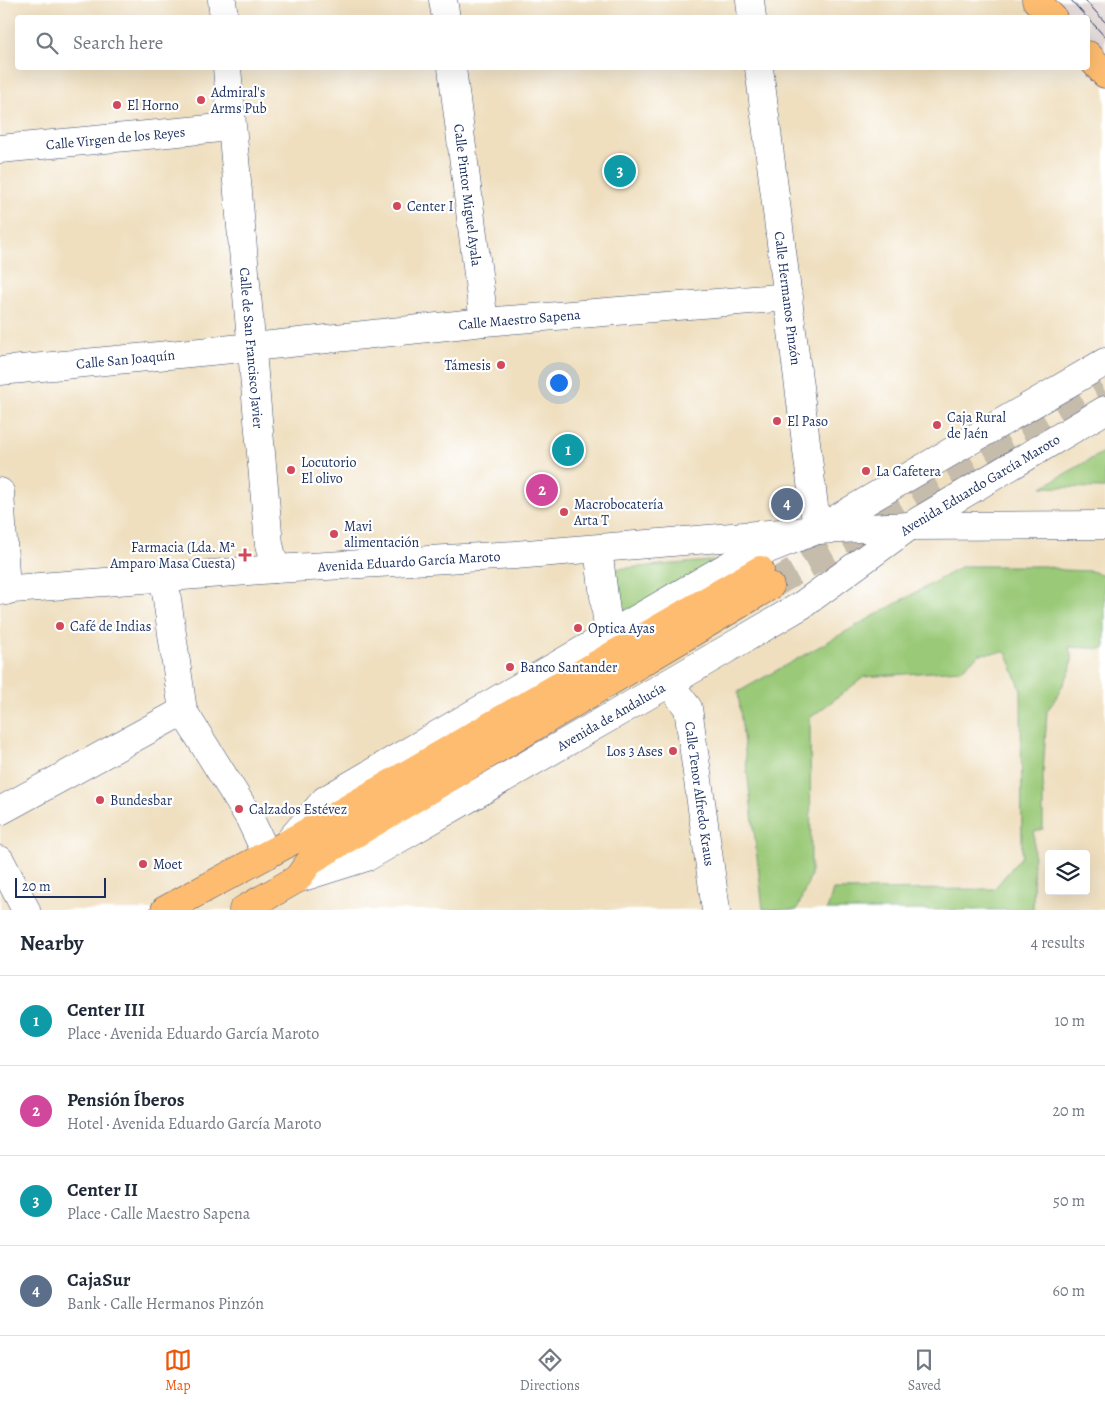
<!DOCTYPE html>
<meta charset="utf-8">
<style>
:root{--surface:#fff;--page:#f6f6f7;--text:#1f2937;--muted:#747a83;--line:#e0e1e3;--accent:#ea580c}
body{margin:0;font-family:Alegreya,serif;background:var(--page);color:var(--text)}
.controls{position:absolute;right:15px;bottom:15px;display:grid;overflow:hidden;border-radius:5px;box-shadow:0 5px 20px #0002}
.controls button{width:45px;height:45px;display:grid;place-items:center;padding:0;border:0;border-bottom:1px solid var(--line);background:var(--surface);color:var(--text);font:25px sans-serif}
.scale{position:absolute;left:15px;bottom:12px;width:91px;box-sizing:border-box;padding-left:5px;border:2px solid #1b2f5e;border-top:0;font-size:14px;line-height:18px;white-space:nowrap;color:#1b2f5e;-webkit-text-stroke:4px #fff;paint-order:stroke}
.you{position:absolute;left:558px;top:382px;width:18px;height:18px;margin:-12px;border:4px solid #fff;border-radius:50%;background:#1a73e8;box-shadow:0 0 0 8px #1a73e833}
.badge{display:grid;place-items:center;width:32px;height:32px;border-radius:50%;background:var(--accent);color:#fff;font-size:16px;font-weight:700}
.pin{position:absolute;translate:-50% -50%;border:2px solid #fff;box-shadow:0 1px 5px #0006}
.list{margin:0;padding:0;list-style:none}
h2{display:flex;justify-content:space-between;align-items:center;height:65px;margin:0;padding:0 20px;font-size:21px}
h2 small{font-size:16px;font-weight:400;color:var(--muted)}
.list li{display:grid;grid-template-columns:32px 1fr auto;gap:15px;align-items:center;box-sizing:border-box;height:90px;padding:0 20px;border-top:1px solid var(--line)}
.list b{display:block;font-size:19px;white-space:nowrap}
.list p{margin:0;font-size:16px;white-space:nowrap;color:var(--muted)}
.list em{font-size:16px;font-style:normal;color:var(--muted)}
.icon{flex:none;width:28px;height:28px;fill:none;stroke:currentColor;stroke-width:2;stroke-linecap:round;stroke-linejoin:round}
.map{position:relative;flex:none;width:1105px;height:910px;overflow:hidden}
.search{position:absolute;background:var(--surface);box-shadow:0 5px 20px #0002;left:15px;right:15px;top:15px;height:55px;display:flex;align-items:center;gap:12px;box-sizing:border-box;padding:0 18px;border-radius:5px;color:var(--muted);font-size:19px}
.sheet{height:425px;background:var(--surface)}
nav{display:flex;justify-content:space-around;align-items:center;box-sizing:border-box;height:70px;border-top:1px solid var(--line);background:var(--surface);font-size:14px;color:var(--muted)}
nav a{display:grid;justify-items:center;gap:2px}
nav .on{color:var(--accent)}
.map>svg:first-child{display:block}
</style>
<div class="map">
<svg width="1105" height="910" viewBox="0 0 1105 910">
<rect width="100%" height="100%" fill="#fff"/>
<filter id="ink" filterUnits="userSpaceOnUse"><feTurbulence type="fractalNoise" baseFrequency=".02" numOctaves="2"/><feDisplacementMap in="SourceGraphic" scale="10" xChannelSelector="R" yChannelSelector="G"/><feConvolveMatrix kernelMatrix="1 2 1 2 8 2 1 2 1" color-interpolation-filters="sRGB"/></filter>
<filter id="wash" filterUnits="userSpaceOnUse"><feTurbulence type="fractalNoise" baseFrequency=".0096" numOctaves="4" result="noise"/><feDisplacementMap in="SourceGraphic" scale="20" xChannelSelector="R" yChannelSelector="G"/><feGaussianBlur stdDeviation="1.12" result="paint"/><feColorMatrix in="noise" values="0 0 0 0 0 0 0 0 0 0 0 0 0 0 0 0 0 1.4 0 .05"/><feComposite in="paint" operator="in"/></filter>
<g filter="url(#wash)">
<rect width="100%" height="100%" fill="#efdfbf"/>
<polygon fill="#d0c0bc" points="1053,0 1098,0 1105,8 1105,57 1088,38 1088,18 1069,17"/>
<g fill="#9ac977" stroke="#5a7c6a">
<polygon points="1105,451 1105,488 1042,487"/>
<polygon points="721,560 624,615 614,569"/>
<polygon points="963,566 1045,566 1063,570 1091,571 1105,575 1105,649 1069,647 1072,660 1070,671 1056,698 1047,711 1043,774 1043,829 1034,832 1033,910 827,910 833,890 994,889 1022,856 1021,690 1006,652 980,654 960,670 864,677 810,718 811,875 797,910 763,909 738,692"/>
</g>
</g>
<g filter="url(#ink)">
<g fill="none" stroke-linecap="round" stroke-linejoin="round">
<polyline stroke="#c5bcac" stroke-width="28" stroke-dasharray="28 14" stroke-linecap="butt" points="770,586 1105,391"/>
<g stroke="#3b496d" stroke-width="29">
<g id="minor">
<polyline points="222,0 224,18"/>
<polyline points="443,0 446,18"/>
<polyline points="750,0 752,18"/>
<path id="s1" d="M 227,68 L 269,544 L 275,569"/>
<path id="s2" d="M 452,68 L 484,322"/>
<path id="s3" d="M 759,68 L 817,530"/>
<path id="s4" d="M 0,149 L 231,127"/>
<path id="s5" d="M 0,371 L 253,347 L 484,322 L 789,297"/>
<polyline points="0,492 6,591"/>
<polyline points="598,549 609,635"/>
<polyline points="164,578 183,711 249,817 267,855"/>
<path id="s6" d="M 669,683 L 688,708 L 716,910"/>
<polyline points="0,811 183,711"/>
<polyline points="0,860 26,910"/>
</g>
</g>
<g stroke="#3b496d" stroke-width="29">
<g id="tertiary">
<path id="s7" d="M 0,590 L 275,569 L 515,555 L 817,530 L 910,526 L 1105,525"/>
<polyline points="290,840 325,800 733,563 817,530 1105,362"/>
<path id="s8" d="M 297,879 L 367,857 L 669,683 L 802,605 L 910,526 L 1105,410"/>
</g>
</g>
<g stroke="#3b496d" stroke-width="29">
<g id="primary">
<polyline points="1036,0 1053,18"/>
<polyline points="1088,55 1105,74"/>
<polyline points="165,910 285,845 760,570"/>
<polyline points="243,910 297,879 311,860 770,586"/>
</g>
</g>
<use href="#minor" stroke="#fff" stroke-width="28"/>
<use href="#tertiary" stroke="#fff" stroke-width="28"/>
<use href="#primary" stroke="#fdbc70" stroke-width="28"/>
<g stroke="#1b2f5e" stroke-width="1">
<polyline points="1071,0 1087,18"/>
<polyline points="1085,0 1105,22"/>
<polyline points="1088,18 1105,37"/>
</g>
</g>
</g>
<g fill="#d1495b" stroke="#fff" stroke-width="2">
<circle cx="201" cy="100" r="5"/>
<circle cx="117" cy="105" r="5"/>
<circle cx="397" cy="206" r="5"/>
<circle cx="501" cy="365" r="5"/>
<circle cx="777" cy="421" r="5"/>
<circle cx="937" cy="425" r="5"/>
<circle cx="291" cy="470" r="5"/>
<circle cx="866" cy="471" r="5"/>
<circle cx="564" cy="512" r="5"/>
<circle cx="334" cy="534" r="5"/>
<path d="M242.5 547.5h5v5h5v5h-5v5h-5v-5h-5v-5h5z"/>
<circle cx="60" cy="626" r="5"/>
<circle cx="578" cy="628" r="5"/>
<circle cx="510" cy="667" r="5"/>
<circle cx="673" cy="751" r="5"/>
<circle cx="100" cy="800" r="5"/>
<circle cx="239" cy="809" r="5"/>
<circle cx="143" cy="864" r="5"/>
</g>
<g text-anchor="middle" stroke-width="4.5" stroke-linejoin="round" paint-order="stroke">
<g font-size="14" fill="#1b2f5e" stroke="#fff" text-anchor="start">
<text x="211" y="97">Admiral's<tspan x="211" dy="16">Arms Pub</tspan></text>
<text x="127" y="110">El Horno</text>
<text x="407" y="211">Center I</text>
<text x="491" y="370" text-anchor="end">Támesis</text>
<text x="947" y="422">Caja Rural<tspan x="947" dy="16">de Jaén</tspan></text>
<text x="787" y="426">El Paso</text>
<text x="301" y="467">Locutorio<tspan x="301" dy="16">El olivo</tspan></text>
<text x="876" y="476">La Cafetera</text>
<text x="574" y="509">Macrobocatería<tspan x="574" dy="16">Arta T</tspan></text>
<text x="344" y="531">Mavi<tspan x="344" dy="16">alimentación</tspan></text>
<text x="235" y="552" text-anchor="end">Farmacia (Lda. Mª<tspan x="235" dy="16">Amparo Masa Cuesta)</tspan></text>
<text x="70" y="631">Café de Indias</text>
<text x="588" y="633">Optica Ayas</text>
<text x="520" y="672">Banco Santander</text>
<text x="663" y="756" text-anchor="end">Los 3 Ases</text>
<text x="110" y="805">Bundesbar</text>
<text x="249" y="814">Calzados Estévez</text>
<text x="153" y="869">Moet</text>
</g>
<g font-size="14" fill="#1b2f5e" stroke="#fff">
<text dy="5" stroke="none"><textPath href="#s4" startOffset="116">Calle Virgen de los Reyes</textPath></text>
<text dy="5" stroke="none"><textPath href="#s2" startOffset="128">Calle Pintor Miguel Ayala</textPath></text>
<text dy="5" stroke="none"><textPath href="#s3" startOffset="232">Calle Hermanos Pinzón</textPath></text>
<text dy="5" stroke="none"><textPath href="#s5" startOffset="522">Calle Maestro Sapena</textPath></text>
<text dy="5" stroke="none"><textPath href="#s1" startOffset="281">Calle de San Francisco Javier</textPath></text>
<text dy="5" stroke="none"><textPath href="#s5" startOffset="126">Calle San Joaquín</textPath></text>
<text dy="5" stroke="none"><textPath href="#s8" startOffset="791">Avenida Eduardo García Maroto</textPath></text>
<text dy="5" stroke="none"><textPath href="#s7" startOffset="410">Avenida Eduardo García Maroto</textPath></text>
<text dy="5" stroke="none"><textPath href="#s8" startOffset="355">Avenida de Andalucía</textPath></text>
<text dy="5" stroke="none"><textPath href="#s6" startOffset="118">Calle Tenor Alfredo Kraus</textPath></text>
</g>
</g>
</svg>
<div class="controls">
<button><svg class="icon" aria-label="layers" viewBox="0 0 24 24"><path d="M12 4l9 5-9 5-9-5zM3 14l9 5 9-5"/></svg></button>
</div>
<div class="scale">20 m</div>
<div class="you"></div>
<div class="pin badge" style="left:568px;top:450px;background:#0f9aa8">1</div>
<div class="pin badge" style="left:542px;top:490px;background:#d1479c">2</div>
<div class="pin badge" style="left:620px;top:171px;background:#0f9aa8">3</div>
<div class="pin badge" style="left:787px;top:504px;background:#5c6f8a">4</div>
<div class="search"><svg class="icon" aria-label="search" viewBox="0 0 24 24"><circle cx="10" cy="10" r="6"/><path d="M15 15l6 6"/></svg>Search here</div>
</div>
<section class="sheet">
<h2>Nearby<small>4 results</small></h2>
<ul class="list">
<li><span class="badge" style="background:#0f9aa8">1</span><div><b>Center III</b><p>Place · Avenida Eduardo García Maroto</p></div><em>10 m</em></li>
<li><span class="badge" style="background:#d1479c">2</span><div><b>Pensión Íberos</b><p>Hotel · Avenida Eduardo García Maroto</p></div><em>20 m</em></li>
<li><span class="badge" style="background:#0f9aa8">3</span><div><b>Center II</b><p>Place · Calle Maestro Sapena</p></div><em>50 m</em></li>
<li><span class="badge" style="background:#5c6f8a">4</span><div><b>CajaSur</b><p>Bank · Calle Hermanos Pinzón</p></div><em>60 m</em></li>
</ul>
</section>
<nav>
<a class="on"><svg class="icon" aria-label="map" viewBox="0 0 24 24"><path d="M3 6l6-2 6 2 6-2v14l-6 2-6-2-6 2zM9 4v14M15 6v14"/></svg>Map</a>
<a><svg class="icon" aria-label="directions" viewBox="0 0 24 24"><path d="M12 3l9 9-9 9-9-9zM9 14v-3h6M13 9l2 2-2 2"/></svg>Directions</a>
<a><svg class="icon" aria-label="saved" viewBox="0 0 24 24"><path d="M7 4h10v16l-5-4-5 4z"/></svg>Saved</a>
</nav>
